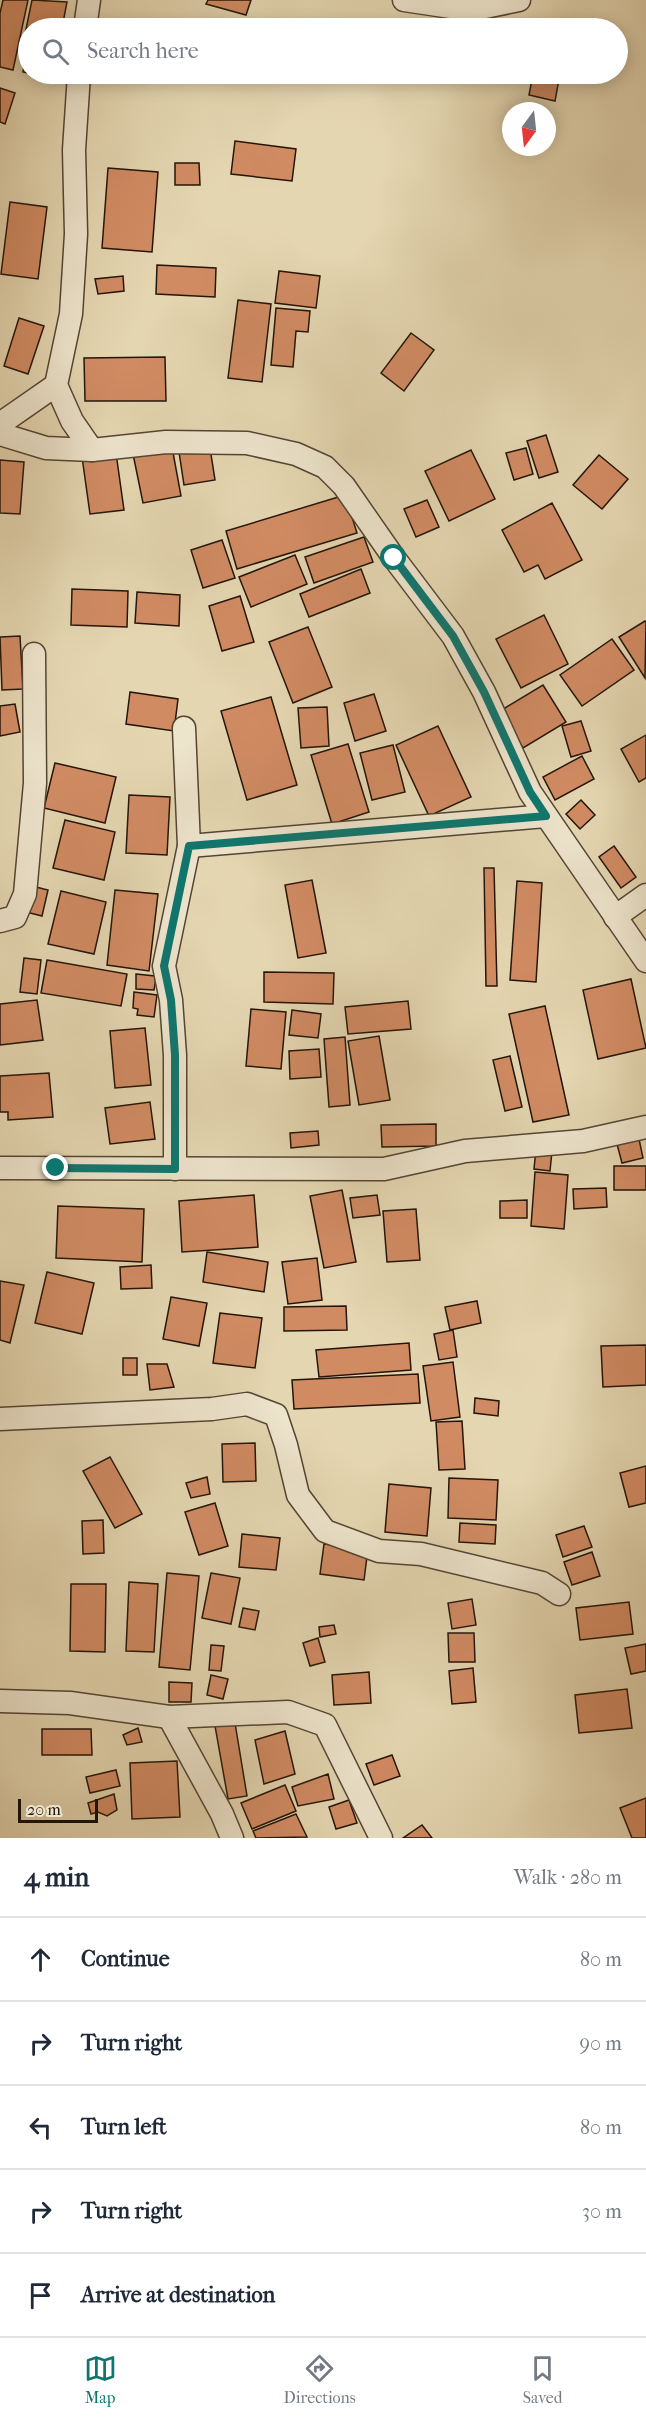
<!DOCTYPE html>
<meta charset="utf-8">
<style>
:root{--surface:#fff;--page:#f2f2f3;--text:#1f2937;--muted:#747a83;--line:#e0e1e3;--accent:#0f766e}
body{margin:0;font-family:"IM FELL French Canon",serif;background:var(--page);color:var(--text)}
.compass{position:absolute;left:502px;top:102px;width:54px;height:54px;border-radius:50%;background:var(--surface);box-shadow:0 3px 15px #0003;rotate:195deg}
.scale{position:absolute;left:18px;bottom:15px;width:80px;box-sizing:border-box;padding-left:6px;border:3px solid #241509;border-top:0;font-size:16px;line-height:21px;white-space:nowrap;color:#241509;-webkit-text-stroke:4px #ede4cc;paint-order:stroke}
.stop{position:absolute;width:18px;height:18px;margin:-14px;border:4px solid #0f766e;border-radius:50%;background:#fff}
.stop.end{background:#0f766e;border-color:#fff;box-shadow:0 2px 6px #0008}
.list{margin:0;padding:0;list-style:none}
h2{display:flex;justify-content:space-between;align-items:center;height:78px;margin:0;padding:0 24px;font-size:26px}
h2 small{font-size:20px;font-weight:400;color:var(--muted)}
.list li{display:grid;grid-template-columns:39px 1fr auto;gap:18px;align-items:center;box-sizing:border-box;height:84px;padding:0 24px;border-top:2px solid var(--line)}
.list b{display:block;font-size:22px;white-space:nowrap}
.list em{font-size:20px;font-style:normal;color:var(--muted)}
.icon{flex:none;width:33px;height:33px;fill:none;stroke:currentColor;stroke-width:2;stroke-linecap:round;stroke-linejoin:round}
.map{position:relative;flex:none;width:646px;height:1838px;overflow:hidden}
.search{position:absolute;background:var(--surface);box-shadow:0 3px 15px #0003;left:18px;right:18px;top:18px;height:66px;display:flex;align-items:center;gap:15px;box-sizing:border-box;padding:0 21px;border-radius:33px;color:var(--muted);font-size:22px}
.sheet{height:498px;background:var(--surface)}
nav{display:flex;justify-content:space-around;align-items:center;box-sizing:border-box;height:84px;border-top:2px solid var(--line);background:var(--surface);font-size:16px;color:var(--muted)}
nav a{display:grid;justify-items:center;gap:3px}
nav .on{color:var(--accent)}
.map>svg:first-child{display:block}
</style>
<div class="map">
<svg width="646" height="1838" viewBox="0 0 646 1838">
<rect width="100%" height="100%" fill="#e4d6b1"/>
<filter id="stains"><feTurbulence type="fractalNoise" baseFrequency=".00333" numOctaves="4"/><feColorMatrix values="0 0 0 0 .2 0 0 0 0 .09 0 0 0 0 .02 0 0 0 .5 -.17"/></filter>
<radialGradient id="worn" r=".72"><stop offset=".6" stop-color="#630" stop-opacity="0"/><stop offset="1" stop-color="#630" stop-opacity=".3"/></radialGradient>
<g fill="#d18b63" stroke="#241509" stroke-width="1.5">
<polygon points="3,0 28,0 13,70 0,67 0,13"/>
<polygon points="32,0 67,2 62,28 28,28 28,35 25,34"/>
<polygon points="208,0 251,0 246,15 206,4"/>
<polygon points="28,38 28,73 23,72"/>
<polygon points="533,74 560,74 555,101 529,95"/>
<polygon points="0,88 15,93 5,124 0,122"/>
<polygon points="235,141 296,149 292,181 231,174"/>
<polygon points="175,163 199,163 200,185 175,185"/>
<polygon points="108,168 158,172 152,252 102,248"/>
<polygon points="10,202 47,207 38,279 1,274"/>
<polygon points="157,265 216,268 215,297 156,294"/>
<polygon points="279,271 320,276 316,308 275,303"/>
<polygon points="123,276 124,291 98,294 95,279"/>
<polygon points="238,300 271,304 262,382 228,378"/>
<polygon points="276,308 310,311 308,332 296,331 293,367 271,365"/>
<polygon points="19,318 44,326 28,374 4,366"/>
<polygon points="411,333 434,350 404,391 381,373"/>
<polygon points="165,357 166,401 85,401 84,358"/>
<polygon points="546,435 558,472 539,478 527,441"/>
<polygon points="172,447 181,496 143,503 133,454"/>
<polygon points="210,448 215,480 184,485 179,452"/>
<polygon points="526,448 533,474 514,480 506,453"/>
<polygon points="471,450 495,499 449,521 425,471"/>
<polygon points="116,453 124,510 90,514 82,457"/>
<polygon points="599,455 628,479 602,509 573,485"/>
<polygon points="0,460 24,462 20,514 0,513"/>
<polygon points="345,495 357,533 237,569 226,531"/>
<polygon points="427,500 439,527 416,537 404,509"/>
<polygon points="552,503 582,560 545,579 538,565 524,572 502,530"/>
<polygon points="364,537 373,562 314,583 305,557"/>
<polygon points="222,540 235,578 203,588 191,550"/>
<polygon points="295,555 307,584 251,607 239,577"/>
<polygon points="361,569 370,593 309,617 300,594"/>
<polygon points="72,589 128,591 127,627 71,625"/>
<polygon points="137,592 180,595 179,626 135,623"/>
<polygon points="240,596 254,642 222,651 209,606"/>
<polygon points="544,615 568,664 521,688 496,639"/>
<polygon points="645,621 646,622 645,678 619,637"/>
<polygon points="308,627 332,687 293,703 269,642"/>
<polygon points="20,636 23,689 2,690 0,637"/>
<polygon points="612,639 634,670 582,706 560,675"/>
<polygon points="543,685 566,722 523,748 500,711"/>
<polygon points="130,692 178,699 174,731 126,724"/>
<polygon points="374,694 386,731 355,741 344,703"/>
<polygon points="271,697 297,785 247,800 221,711"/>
<polygon points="15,704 20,732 0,736 0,706"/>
<polygon points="327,707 329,746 301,748 298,708"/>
<polygon points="581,721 591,751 571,757 562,726"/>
<polygon points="438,726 471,797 429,816 396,745"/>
<polygon points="646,735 646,778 639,782 621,749"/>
<polygon points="348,744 369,812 332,824 311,755"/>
<polygon points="393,745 405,792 372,800 360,753"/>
<polygon points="582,756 594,779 555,800 543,777"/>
<polygon points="55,763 116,777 105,823 44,808"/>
<polygon points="129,795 170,797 167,855 126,853"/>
<polygon points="581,800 595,815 580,829 566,814"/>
<polygon points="65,820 115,832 104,880 53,868"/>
<polygon points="614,846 636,877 621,888 599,857"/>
<polygon points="484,868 494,868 497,986 486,986"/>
<polygon points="312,880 326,953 298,958 285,885"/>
<polygon points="517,881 542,883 536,982 510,980"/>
<polygon points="32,886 48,890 42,916 26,912"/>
<polygon points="115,890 158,894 149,971 107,965"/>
<polygon points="61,891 106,902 94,954 48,944"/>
<polygon points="24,958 41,960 37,994 20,992"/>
<polygon points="47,960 127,974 121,1006 41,993"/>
<polygon points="264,972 334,973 333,1004 264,1002"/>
<polygon points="136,974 155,976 156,978 154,990 136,989"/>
<polygon points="631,979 646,1048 598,1059 583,990"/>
<polygon points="134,992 157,995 154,1017 137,1015 138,1009 133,1008"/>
<polygon points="37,1000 43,1040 0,1045 0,1004"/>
<polygon points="408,1001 411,1029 348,1034 345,1007"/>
<polygon points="545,1006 569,1115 533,1122 509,1014"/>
<polygon points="251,1009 286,1012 281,1069 246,1066"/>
<polygon points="292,1010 321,1014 318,1038 289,1035"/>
<polygon points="145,1028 151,1085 115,1088 110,1031"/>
<polygon points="379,1036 390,1100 359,1105 348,1041"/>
<polygon points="345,1037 350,1105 329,1107 324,1039"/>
<polygon points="319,1049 321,1077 290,1079 289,1051"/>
<polygon points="510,1056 522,1107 505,1111 493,1060"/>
<polygon points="49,1073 53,1117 8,1120 8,1112 0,1112 0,1076"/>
<polygon points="150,1102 155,1139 110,1144 105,1108"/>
<polygon points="436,1124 436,1146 382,1147 381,1125"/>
<polygon points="318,1131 319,1145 291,1148 290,1133"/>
<polygon points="639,1139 643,1158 622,1163 617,1144"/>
<polygon points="536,1149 552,1151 550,1171 534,1169"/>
<rect x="614" y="1166" width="32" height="24"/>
<polygon points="535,1172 568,1175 564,1229 531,1226"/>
<polygon points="606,1188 607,1207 574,1209 573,1189"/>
<polygon points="342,1190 356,1262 324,1268 310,1196"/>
<polygon points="254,1195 258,1247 182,1252 179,1201"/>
<polygon points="377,1195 380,1215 353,1218 350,1198"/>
<polygon points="527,1200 527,1218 500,1218 500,1201"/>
<polygon points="58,1206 144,1209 142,1262 56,1258"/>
<polygon points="416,1209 420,1260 387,1262 383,1211"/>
<polygon points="207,1252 268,1262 264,1292 203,1282"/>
<polygon points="317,1258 322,1300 288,1304 282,1262"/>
<polygon points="151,1265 152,1288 121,1289 120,1267"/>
<polygon points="47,1272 94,1283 82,1334 35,1323"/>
<polygon points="0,1281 24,1285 10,1343 0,1340"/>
<polygon points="171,1297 207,1303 199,1346 163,1339"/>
<polygon points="477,1301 481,1323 450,1330 445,1307"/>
<polygon points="346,1306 347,1330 284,1331 284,1307"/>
<polygon points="220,1313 262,1318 255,1368 213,1363"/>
<polygon points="453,1330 457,1357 439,1360 434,1334"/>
<polygon points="409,1343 411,1370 319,1377 316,1350"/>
<polygon points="646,1345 646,1385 603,1387 601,1346"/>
<rect x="123" y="1358" width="14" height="17"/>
<polygon points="453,1362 460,1417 431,1421 423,1366"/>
<polygon points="147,1364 167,1364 174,1387 150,1390"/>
<polygon points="418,1374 420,1403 294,1409 292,1380"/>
<polygon points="475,1398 499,1401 498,1416 474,1413"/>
<polygon points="462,1421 465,1469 439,1470 436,1422"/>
<polygon points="255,1443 256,1481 223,1482 222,1444"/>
<polygon points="110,1457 142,1514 115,1528 83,1471"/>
<polygon points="646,1466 646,1503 629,1507 620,1473"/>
<polygon points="207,1477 210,1494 191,1498 186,1483"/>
<polygon points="449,1478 498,1480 496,1520 448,1518"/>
<polygon points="389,1484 431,1488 427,1536 385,1532"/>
<polygon points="215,1503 228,1546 199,1555 185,1512"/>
<polygon points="103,1520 104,1553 83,1554 82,1521"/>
<polygon points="460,1523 496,1525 495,1544 459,1542"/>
<polygon points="584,1526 592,1547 563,1557 556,1535"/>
<polygon points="242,1534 280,1538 276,1570 239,1567"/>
<polygon points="324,1544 368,1549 364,1580 320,1574"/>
<polygon points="592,1552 600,1576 572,1585 564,1562"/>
<polygon points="167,1573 199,1576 190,1670 159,1667"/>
<polygon points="211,1573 240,1578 231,1624 202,1618"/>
<polygon points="129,1582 158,1584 154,1652 126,1651"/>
<polygon points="71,1584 106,1584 105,1652 70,1651"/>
<polygon points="472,1599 476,1625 452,1629 448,1603"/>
<polygon points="629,1602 633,1634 580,1640 576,1608"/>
<polygon points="243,1608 259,1611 255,1630 239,1627"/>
<polygon points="334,1625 336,1634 320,1637 319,1627"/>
<polygon points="448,1633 474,1633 475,1662 449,1662"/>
<polygon points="318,1638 325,1662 310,1666 303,1643"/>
<polygon points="646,1644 646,1671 631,1674 625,1648"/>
<polygon points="211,1645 224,1646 221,1671 209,1670"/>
<polygon points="473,1668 476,1702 452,1704 449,1671"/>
<polygon points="369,1672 371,1703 334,1705 332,1675"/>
<polygon points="211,1675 228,1679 223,1699 207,1695"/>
<polygon points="169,1682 192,1683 191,1702 169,1702"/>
<polygon points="627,1689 632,1728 579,1733 575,1695"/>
<polygon points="235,1723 247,1796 228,1799 215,1726"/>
<polygon points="138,1728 142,1742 127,1745 123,1735"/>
<polygon points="42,1729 91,1729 92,1755 42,1755"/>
<polygon points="285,1731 295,1774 264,1784 255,1740"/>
<polygon points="392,1755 400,1776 374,1785 366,1764"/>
<polygon points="177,1761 180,1817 132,1819 130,1763"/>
<polygon points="116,1770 120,1786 90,1793 86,1777"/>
<polygon points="328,1774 334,1799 298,1806 292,1787"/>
<polygon points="285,1785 296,1811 252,1829 241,1803"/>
<polygon points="114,1794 117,1810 107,1816 98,1812 91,1814 88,1803"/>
<polygon points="646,1798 646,1838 632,1838 620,1808"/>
<polygon points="349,1800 357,1823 336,1829 329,1807"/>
<polygon points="296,1814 307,1837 256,1838 253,1831"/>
<polygon points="422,1825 432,1838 403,1838"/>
</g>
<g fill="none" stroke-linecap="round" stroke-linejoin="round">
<g stroke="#544533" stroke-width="25">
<g id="minor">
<polyline points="404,0 471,10 519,0"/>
<polyline points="85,28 89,0"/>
<polyline points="79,74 74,150 76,234 71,314 56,385 72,421 92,450"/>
<polyline points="0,424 56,385"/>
<polyline points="0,434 46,448 92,450 166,442 247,443 296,454 325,467 344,486 394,558 453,636 484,692 530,792 646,961"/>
<polyline points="189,846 546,816"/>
<polyline points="615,917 646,895"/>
<polyline points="0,921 15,917 25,894 35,783 34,654"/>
<polyline points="0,1168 384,1169 465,1151 583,1141 646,1127"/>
<polyline points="175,1169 175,1055 171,1000 164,966 189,846 184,728"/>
<polyline points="0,1419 212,1409 247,1404 276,1415 286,1445 298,1495 325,1531 379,1551 421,1554 542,1583 559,1594"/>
<polyline points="0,1701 70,1703 169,1717 288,1712 325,1725 381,1838"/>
<polyline points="169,1717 222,1814 232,1838"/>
</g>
</g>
<use href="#minor" stroke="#ede4cc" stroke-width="22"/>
</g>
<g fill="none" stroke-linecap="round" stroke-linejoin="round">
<polyline stroke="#0f766e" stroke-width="8" points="56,1168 175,1169 175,1055 171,1000 164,966 189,846 546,816 530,792 484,692 453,636 394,558"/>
</g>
<rect width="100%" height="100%" filter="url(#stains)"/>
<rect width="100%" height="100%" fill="url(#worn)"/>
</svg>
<svg class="compass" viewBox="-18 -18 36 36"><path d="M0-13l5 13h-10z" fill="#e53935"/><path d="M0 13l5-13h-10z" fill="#747a83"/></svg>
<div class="scale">20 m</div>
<div class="stop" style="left:394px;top:558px"></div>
<div class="stop end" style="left:56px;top:1168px"></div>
<div class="search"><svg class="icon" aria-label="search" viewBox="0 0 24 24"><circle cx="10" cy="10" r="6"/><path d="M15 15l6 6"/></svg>Search here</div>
</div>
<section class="sheet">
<h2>4 min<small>Walk · 280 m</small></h2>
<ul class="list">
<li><svg class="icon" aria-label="ahead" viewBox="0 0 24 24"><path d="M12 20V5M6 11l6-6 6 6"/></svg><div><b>Continue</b></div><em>80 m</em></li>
<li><svg class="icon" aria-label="right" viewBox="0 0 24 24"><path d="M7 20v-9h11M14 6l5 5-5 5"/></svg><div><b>Turn right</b></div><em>90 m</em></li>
<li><svg class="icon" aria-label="left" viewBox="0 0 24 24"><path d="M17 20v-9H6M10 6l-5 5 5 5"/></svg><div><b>Turn left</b></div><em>80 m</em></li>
<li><svg class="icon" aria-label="right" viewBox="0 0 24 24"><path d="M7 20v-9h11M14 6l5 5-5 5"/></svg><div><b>Turn right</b></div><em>30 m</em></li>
<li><svg class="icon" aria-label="arrive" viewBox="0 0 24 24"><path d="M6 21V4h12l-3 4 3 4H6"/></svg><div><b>Arrive at destination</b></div></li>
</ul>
</section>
<nav>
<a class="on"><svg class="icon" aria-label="map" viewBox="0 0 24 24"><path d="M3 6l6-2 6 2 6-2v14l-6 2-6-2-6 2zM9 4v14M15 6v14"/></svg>Map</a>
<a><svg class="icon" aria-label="directions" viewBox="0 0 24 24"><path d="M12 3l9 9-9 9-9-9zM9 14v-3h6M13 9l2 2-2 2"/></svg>Directions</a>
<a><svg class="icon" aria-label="saved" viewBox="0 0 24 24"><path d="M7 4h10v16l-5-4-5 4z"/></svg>Saved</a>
</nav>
